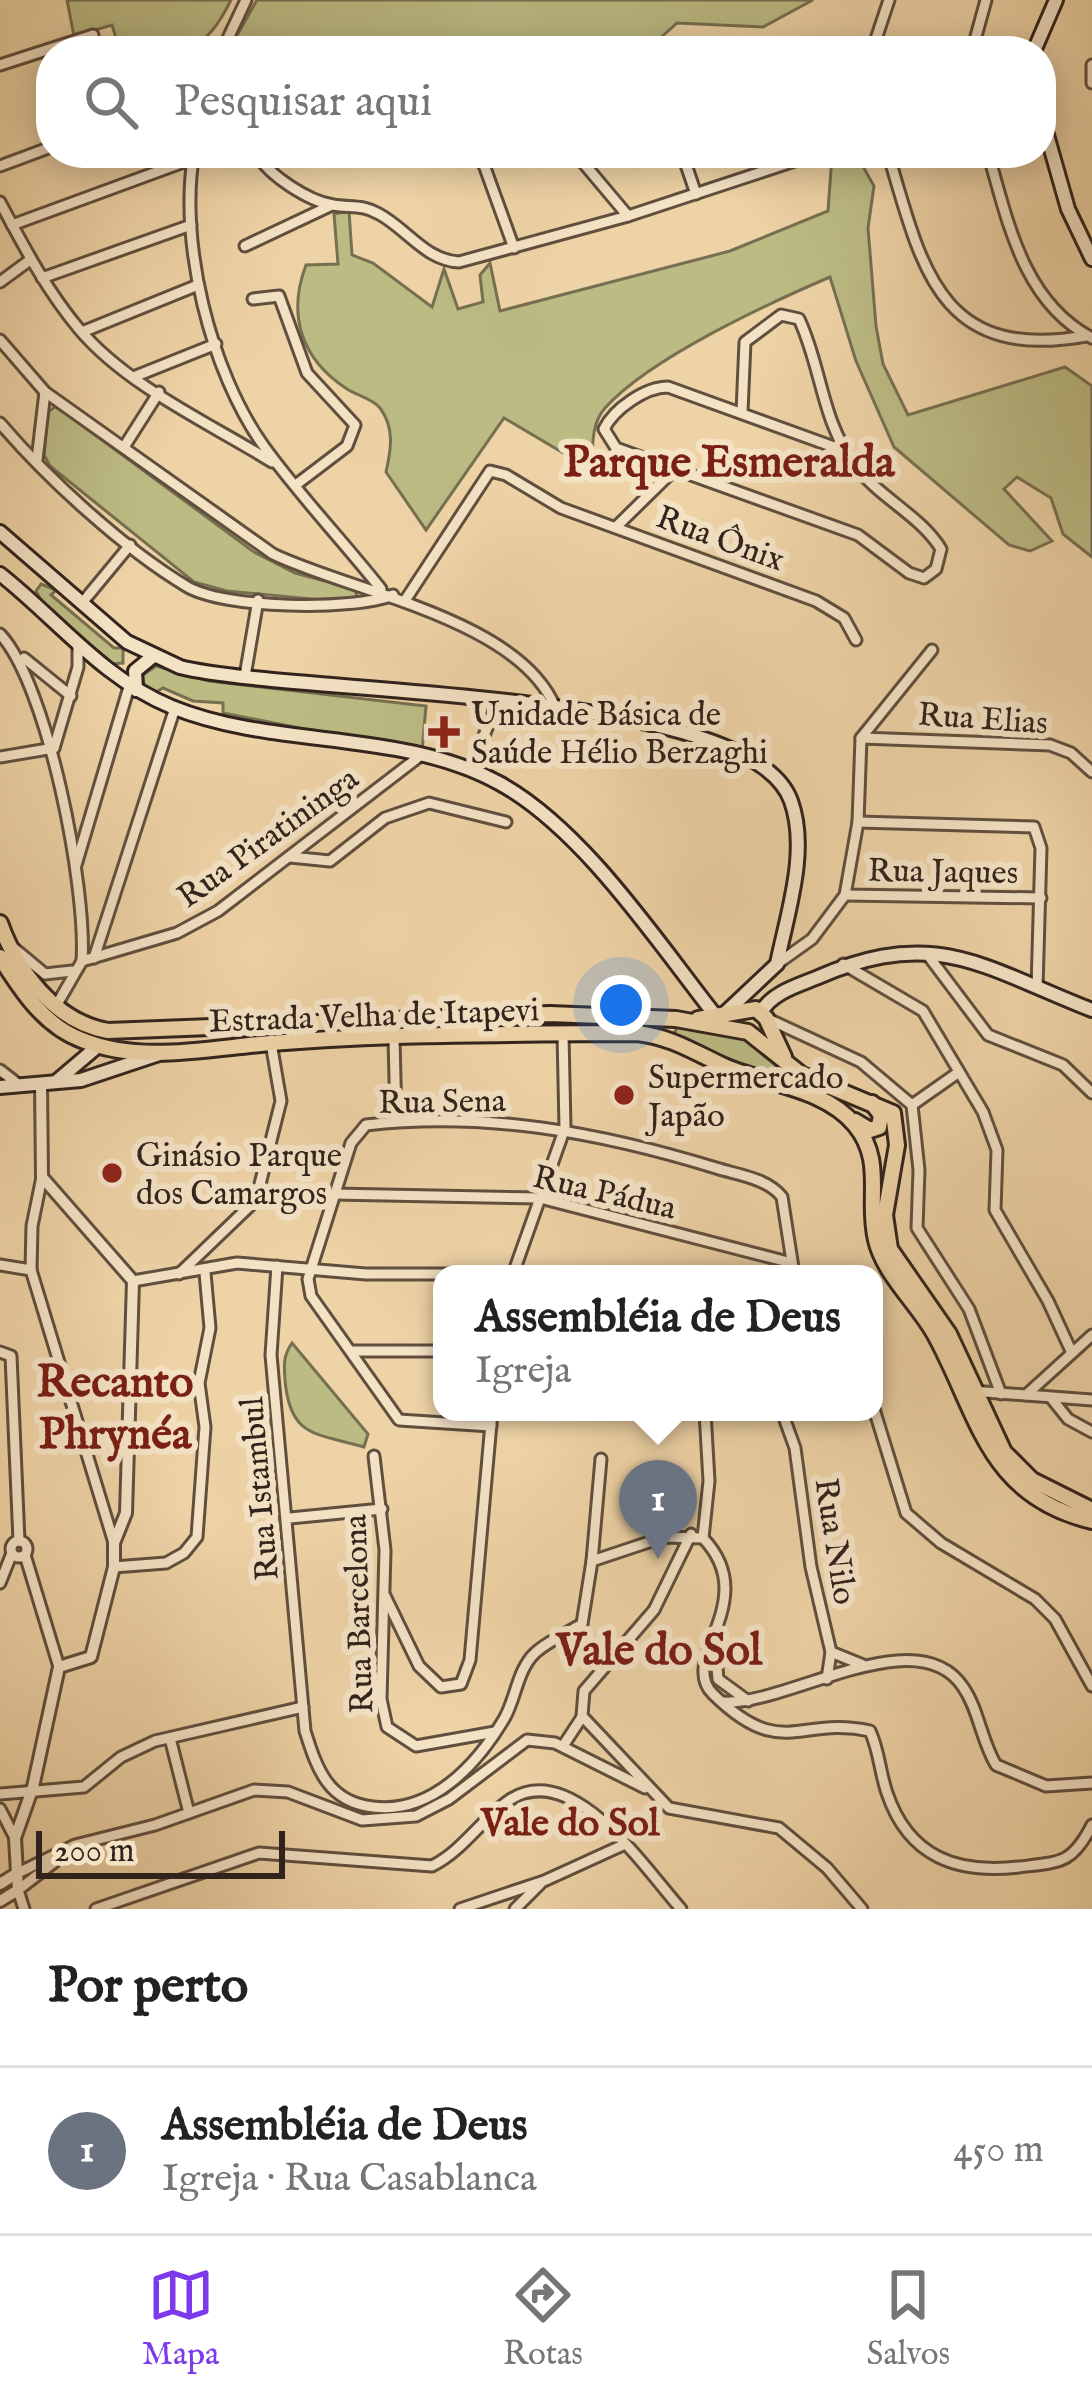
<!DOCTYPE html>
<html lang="pt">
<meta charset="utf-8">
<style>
:root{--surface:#fff;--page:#f6f6f6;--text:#222;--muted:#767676;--line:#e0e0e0;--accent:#7c3aed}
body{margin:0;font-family:"IM FELL English",serif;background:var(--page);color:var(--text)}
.scale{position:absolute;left:36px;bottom:30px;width:249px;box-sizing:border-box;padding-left:12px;border:6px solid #31231c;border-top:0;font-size:33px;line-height:42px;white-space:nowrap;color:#31231c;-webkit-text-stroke:9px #f4e2c5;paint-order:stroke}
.you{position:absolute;left:621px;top:1005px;width:42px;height:42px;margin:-30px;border:9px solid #fff;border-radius:50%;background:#1a73e8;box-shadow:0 0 0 18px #1a73e833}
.badge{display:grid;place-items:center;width:78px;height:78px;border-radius:50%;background:var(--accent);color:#fff;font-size:39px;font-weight:700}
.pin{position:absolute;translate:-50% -99px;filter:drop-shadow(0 3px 6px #0008)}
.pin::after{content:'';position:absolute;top:63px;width:42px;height:36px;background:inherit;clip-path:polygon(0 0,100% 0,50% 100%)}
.popup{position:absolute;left:433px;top:1265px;width:450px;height:156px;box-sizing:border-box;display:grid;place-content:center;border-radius:24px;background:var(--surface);filter:drop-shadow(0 3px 9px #0005);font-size:39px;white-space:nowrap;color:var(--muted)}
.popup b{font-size:45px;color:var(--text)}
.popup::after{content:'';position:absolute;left:50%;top:100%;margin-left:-24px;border:24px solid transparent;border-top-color:var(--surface)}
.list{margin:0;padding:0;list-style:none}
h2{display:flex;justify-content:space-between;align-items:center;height:156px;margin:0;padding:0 48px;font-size:51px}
h2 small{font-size:39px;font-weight:400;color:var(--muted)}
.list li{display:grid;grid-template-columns:78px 1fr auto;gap:36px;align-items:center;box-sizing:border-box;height:168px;padding:0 48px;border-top:3px solid var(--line)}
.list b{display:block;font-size:45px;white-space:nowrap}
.list p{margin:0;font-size:39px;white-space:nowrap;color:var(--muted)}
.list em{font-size:39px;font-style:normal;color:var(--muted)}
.icon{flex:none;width:66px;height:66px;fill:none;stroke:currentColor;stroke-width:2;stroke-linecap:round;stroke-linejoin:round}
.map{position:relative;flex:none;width:1092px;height:1909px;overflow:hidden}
.search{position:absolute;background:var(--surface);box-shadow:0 6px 30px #0003;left:36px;right:36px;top:36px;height:132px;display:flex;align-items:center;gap:30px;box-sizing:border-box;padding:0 42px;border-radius:48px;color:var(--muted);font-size:45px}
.sheet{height:324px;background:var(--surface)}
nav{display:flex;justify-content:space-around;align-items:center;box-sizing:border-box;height:168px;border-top:3px solid var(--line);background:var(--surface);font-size:33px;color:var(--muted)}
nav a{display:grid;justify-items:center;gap:6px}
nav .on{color:var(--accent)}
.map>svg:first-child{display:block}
</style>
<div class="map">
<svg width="1092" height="1909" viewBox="0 0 1092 1909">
<rect width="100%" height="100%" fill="#eed3a6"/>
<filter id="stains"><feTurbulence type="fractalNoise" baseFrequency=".00167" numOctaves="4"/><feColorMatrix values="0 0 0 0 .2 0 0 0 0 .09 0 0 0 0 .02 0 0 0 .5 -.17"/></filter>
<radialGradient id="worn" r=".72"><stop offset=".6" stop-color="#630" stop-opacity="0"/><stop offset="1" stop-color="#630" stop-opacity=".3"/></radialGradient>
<g fill="#bcbb84" stroke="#766f50" stroke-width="3">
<path d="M 67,0 L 231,0 C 201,60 182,51 120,51 L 112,25 L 74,36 Z"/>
<polygon points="257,0 813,0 763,27 677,23 646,51 296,51 235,39"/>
<path d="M 832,156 L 860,161 L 874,186 L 868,228 L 876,326 L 883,364 L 908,415 L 1065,367 L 1092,386 L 1092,557 L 1063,534 L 1051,498 L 1017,477 L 1004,489 L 1052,541 L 1030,551 L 1009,545 L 894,447 L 856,361 L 830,277 C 767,304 650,358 605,408 C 590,425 593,449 592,470 L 504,418 L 426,530 L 386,472 C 391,450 395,428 380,408 C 373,399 356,395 347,389 C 301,359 287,315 306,265 L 338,264 L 334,214 L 349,211 L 352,255 L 373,263 L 432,307 L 444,269 L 458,309 L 483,302 L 480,275 L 490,263 L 500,311 L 730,251 L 828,211 Z"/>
<polygon points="56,406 254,552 295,573 355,589 358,600 353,603 227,591 194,582 50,466 44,455 48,412"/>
<polygon points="41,584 56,590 51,595 114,648 123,648 123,663 111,664 44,606 36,591"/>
<polygon points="156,666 209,681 426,706 422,752 223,713 223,703 193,701 163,688 156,692 144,685 143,675"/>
<polygon points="678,1026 744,1035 776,1065 772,1072 732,1062 673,1035"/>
<path d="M 292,1343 L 368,1434 L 364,1447 C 316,1433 290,1438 285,1380 C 284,1365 283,1356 292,1343 Z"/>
</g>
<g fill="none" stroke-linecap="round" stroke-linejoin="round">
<g stroke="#604f3e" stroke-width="15">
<g id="minor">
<polyline points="222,51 246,0"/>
<polyline points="872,51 889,0"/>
<polyline points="972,51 986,0"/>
<polyline points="0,65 93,35"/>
<polyline points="1092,65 1092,83"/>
<path d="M 194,153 C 178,242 211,372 263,445 C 299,495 343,541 381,589"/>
<path d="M 256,153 C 268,175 308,201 333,205 C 350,208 362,204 379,214 C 407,229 425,260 459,262 L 628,216 L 819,153"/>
<polyline points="472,153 484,165 514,248"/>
<polyline points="575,153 628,216"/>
<polyline points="682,153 696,194"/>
<path d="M 888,153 C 922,268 939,362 1086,336"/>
<path d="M 988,153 C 1008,222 1023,302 1092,338"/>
<polyline points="0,166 51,147"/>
<path d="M 0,202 C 24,247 47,291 79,329 C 127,386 209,423 272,462"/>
<polyline points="12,225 192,159"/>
<polyline points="245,246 332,205"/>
<polyline points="42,278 191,225"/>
<polyline points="0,282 30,260"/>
<polyline points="253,299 279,296 307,373 355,425 347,446 297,484"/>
<polyline points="82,332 198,285"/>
<path d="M 0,340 L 45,392 L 273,554 C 352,592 518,619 555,707"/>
<polyline points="136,376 216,344"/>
<path d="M 742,412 L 745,342 L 781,315 L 799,319 C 822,368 821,420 855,465 C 879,498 920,515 941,549 L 936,569 L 924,578 L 909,573 L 858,535 L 616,448 L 604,429 C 614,409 645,387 668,387 L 845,451"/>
<path d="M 0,423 C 47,478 124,549 186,586 C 223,609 353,611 393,595"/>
<polyline points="124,447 159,392"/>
<polyline points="37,460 45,392"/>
<polyline points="616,527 674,470"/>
<polyline points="406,599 490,471 506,475 561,508 816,601 844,618 856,640"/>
<polyline points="82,603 130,545"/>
<path d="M 0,634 C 48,685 87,889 82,961"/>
<polyline points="24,658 71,696"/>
<polyline points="245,676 258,600"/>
<polyline points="861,738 1050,745 1071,753 1092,772"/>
<polyline points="54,748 78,667 78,645"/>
<polyline points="0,757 54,748"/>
<polyline points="470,770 498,701"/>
<polyline points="858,822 1034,827 1041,848 1037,988"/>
<polyline points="290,857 330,861 385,818 429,803 506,822"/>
<polyline points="76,865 129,687"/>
<polyline points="845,895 1041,898"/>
<polyline points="15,949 45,974 72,971"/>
<polyline points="927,954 988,1035 1063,1065 1092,1093"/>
<polyline points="94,958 175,708"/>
<polyline points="777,964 812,939 845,895 858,822 861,738 932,650"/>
<polyline points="843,964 923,1011 983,1112 997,1150 995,1210 1048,1301 1072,1353"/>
<polyline points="56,1006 82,961 177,933 218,911 420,756"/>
<polyline points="766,1018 861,1062 912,1105 919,1170 917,1228 969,1309 1001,1394"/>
<polyline points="394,1038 396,1121"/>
<polyline points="0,1070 18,1084"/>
<polyline points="912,1105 959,1072"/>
<polyline points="42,1177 32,1226 31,1270 114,1543"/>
<polyline points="334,1194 540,1198 788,1262"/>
<polyline points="0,1265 31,1270"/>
<path d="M 277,1266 L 271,1355 L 305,1731 C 317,1769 328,1802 373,1807 C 431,1814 476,1766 504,1719 C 516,1699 517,1670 535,1653 C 548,1641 567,1633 582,1624 L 592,1561 L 664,1537 L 703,1538"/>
<polyline points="179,1274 256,1200 281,1101 271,1043"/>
<polyline points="513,1274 565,1128 563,1034"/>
<polyline points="133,1281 237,1263 366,1274 519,1274"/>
<polyline points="351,1351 442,1351"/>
<polyline points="0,1352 11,1356 19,1541"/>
<polyline points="972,1391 1092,1400"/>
<polyline points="1026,1395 1092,1335"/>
<polyline points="1052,1399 1068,1419 1092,1432"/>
<polyline points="874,1409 906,1513 941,1543 1035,1599 1055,1619 1092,1686"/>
<polyline points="782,1412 795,1448 811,1567 831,1652 827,1679"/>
<path d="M 491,1426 L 399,1420 L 311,1296 L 308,1279 L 351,1143 L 366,1125 C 486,1111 602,1133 716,1168 C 738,1175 767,1178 782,1197 L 794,1274"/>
<polyline points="374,1456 385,1550 381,1699 387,1727 416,1746 495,1732"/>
<polyline points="290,1518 382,1509"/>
<polyline points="691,1534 654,1610 584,1691 582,1716 669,1808 779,1828 827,1868 862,1909"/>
<path d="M 703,1538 C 763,1601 677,1659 713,1694 C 782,1762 800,1715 870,1731 C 879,1750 880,1773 887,1793 C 909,1858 958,1874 1019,1867 C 1061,1862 1072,1864 1092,1825"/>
<polyline points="703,1538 709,1481 705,1412"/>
<circle cx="19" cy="1549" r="8"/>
<polyline points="25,1555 59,1667"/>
<polyline points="592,1561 601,1459"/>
<polyline points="114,1567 166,1563 184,1553 197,1537 205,1427 199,1383 210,1328 205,1273"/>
<polyline points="0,1583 12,1553"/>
<polyline points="385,1596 419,1666 441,1687 461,1684 470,1660 492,1412"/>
<polyline points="715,1646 718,1679 748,1701"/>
<polyline points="831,1652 863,1665"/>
<path d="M 723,1702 C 787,1706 917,1618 963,1687 C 979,1710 981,1740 996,1765 L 1046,1786 L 1092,1783"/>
<polyline points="170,1738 189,1813"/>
<polyline points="563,1746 582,1717"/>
<polyline points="0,1794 84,1787 121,1757 155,1741 303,1707"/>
<polyline points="0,1809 15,1838"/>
<polyline points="16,1874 75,1845 155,1825 254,1790 288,1792 362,1820 416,1816 449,1799 527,1740 555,1743 645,1788"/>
<polyline points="24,1909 18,1890 57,1860"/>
<path d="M 96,1909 L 259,1853 L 432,1866 C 464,1850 482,1818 511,1799 C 574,1760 646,1870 681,1909"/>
<polyline points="460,1909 544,1881 623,1845"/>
<polyline points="515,1909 540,1884"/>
</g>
</g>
<g stroke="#604f3e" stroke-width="16">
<g id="tertiary">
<polyline points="0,1884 16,1874"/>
<polyline points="0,1901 18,1890 15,1838 33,1787 59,1667 91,1657 114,1567 114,1543 126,1513 133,1281 42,1177 41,1083"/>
</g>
</g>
<g stroke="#31231c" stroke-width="18">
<g id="secondary">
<polyline points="1034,51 1056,0"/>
<polyline points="1041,114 1068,209 1092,259"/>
<path d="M 0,532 L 127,642 L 180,667 C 296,696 750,686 791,801 C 809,851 787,914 777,964"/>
<path d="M 0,574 C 57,619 103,679 172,707 C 275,749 401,729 499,783 C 583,829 656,940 715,1015"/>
<polyline points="136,690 135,671 152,657"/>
<polyline points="726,1012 777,964"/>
<path d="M 761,1012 C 772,993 796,986 816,978 C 935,926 980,966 1092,1010"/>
<polyline points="58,1080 98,1046"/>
<polyline points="0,1087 81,1080 159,1054"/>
</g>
</g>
<g stroke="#31231c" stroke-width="20">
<g id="primary">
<path d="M 0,923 C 17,971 55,1022 108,1031 L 550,1014 L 676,1019 L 748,1032 L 802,1075 L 893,1113 L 897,1145 L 885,1215 L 890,1249 L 949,1334 L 1004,1452 L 1032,1480 L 1092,1510"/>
<path d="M 0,957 C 21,990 44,1026 82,1040 C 141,1064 209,1048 271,1043 C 393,1033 516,1034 637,1033 C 671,1037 692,1051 722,1065 C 763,1084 824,1087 855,1125 C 885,1161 866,1199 876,1240 C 884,1274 916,1302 934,1333 C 979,1414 985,1495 1092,1521"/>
<polyline points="698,1019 756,1009 766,1018 784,1057"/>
<polyline points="855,1121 870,1130 879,1127 881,1115 872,1103"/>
</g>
</g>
<use href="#minor" stroke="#f4e2c5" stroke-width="9"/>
<use href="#tertiary" stroke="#f4e2c5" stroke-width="10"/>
<use href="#secondary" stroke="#f4e2c5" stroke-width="12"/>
<use href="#primary" stroke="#eed3a6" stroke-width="14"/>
</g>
<g fill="#8f2418" stroke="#f4e2c5" stroke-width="4.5">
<path d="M438 714h12v12h12v12h-12v12h-12v-12h-12v-12h12z"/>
<circle cx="624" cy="1095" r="12"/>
<circle cx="112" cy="1173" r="12"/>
</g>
<g text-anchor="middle" stroke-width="12" stroke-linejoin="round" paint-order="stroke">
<g font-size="33" fill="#31231c" stroke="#f4e2c5">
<text transform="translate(721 537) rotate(20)" y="12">Rua Ônix</text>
<text transform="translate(983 717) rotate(4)" y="12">Rua Elias</text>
<text transform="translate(267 836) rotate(-36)" y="12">Rua Piratininga</text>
<text transform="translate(943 870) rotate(1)" y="12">Rua Jaques</text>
<text transform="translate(374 1014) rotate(-2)" y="12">Estrada Velha de Itapevi</text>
<text transform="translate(442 1100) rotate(-1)" y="12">Rua Sena</text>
<text transform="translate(605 1191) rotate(13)" y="12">Rua Pádua</text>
<text transform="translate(258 1489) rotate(-95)" y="12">Rua Istambul</text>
<text transform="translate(837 1541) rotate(81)" y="12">Rua Nilo</text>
<text transform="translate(357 1614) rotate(-92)" y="12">Rua Barcelona</text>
</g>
<g font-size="33" fill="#31231c" stroke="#f4e2c5" text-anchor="start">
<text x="471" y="725">Unidade Básica de<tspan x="471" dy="38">Saúde Hélio Berzaghi</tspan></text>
<text x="648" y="1088">Supermercado<tspan x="648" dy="38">Japão</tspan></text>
<text x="136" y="1166">Ginásio Parque<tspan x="136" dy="38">dos Camargos</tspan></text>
</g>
<g font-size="39" font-weight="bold" fill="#7a1f14" stroke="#f4e2c5">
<text x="570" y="1835">Vale do Sol</text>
</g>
<g font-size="45" font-weight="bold" fill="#7a1f14" stroke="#f4e2c5">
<text x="729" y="476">Parque Esmeralda</text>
<text x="115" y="1396">Recanto<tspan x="115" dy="52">Phrynéa</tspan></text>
<text x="659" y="1664">Vale do Sol</text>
</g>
</g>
<rect width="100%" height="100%" filter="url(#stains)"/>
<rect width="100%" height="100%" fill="url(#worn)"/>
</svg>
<div class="scale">200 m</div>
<div class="you"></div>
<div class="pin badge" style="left:658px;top:1559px;background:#6b7280">1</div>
<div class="popup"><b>Assembléia de Deus</b>Igreja</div>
<div class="search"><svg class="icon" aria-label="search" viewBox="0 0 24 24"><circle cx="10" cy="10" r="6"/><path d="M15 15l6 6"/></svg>Pesquisar aqui</div>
</div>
<section class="sheet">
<h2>Por perto<small></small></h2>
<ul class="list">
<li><span class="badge" style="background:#6b7280">1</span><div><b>Assembléia de Deus</b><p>Igreja · Rua Casablanca</p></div><em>450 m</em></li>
</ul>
</section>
<nav>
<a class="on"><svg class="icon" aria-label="map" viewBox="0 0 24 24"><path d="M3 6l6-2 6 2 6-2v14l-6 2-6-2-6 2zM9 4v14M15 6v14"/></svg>Mapa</a>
<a><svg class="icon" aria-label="directions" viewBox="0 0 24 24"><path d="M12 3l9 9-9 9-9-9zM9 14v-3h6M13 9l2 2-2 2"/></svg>Rotas</a>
<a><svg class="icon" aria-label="saved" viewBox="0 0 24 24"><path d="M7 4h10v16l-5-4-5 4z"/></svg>Salvos</a>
</nav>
